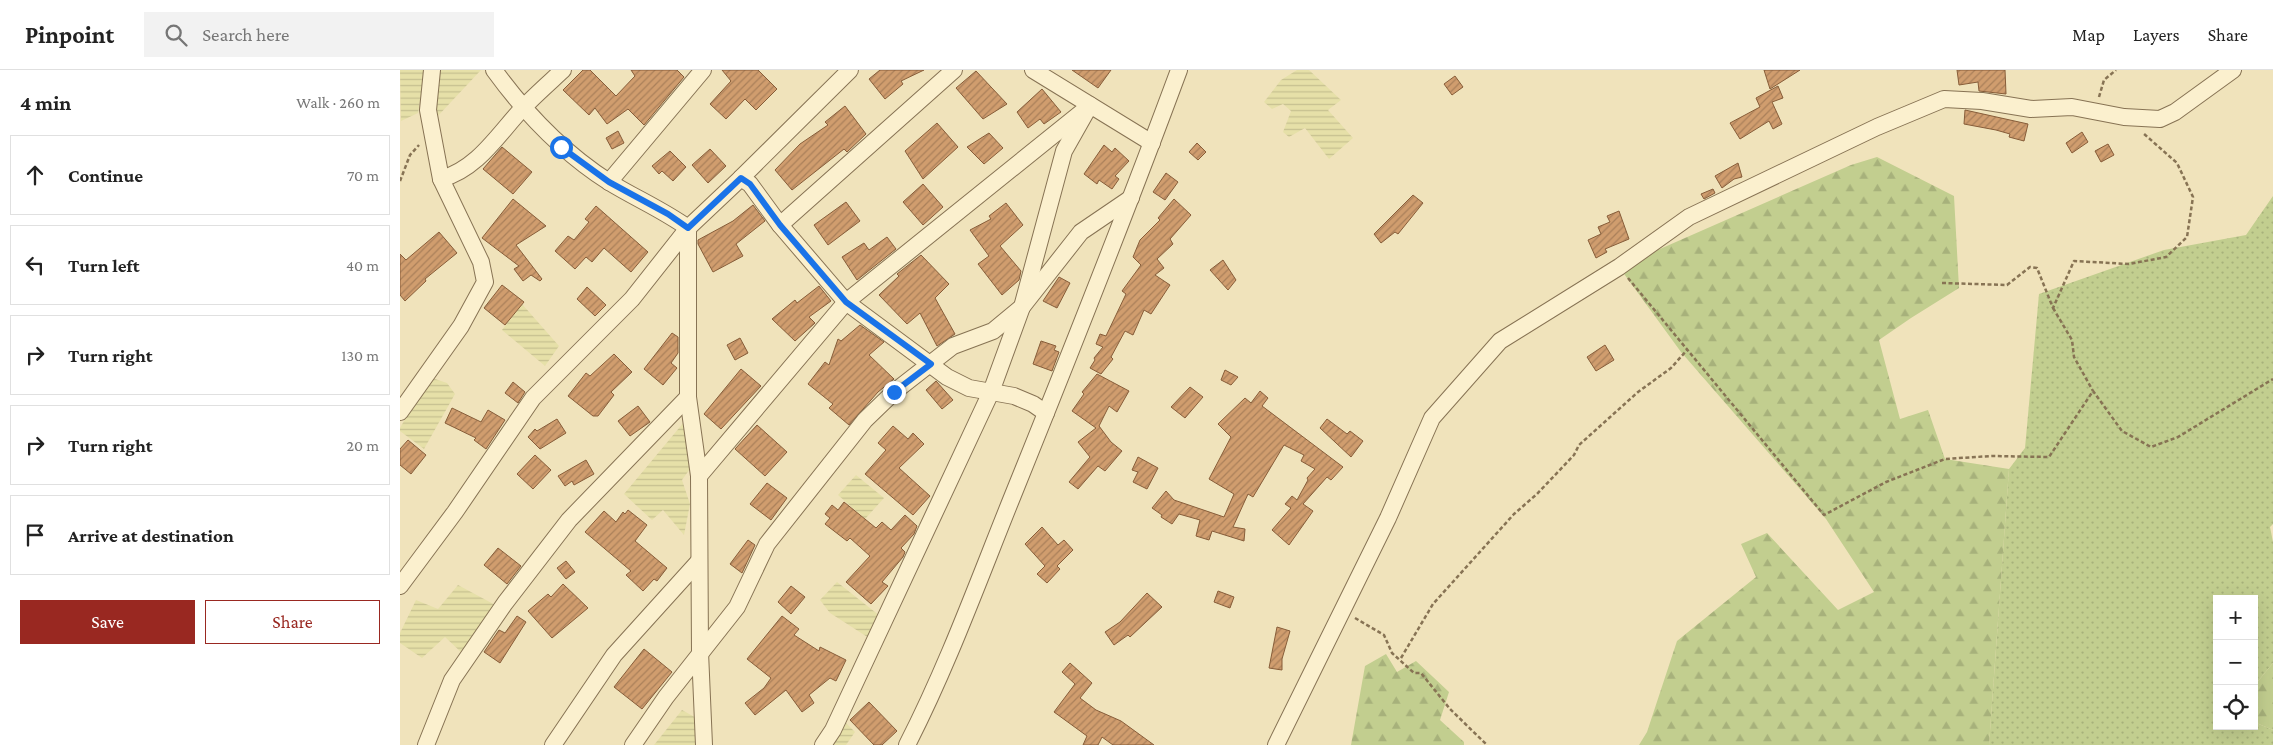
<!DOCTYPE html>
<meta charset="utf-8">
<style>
:root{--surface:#fff;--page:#f2f2f2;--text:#222;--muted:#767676;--line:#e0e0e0;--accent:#992821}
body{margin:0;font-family:"Crimson Pro",serif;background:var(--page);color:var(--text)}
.controls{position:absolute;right:15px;bottom:15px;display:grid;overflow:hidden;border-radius:0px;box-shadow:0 5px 20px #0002}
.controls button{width:45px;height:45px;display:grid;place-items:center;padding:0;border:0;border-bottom:1px solid var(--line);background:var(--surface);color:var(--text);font:25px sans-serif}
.stop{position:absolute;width:15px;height:15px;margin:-11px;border:4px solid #1a73e8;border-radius:50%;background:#fff}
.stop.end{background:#1a73e8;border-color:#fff;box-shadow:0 1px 5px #0008}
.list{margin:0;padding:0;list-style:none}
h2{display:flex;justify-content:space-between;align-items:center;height:65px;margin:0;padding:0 20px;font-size:21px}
h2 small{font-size:16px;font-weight:400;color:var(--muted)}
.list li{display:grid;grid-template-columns:32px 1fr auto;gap:15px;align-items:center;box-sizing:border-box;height:80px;margin:0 10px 10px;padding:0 10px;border:1px solid var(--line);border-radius:0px}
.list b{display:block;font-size:19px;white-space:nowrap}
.list em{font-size:16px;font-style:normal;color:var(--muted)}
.actions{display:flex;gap:10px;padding:15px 20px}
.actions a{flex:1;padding:11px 0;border:1px solid var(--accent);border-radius:0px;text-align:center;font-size:18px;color:var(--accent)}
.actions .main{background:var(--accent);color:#fff}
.icon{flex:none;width:28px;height:28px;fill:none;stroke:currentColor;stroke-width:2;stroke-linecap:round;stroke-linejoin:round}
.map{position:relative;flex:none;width:1873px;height:675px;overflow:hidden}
header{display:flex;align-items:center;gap:30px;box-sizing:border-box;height:70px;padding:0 25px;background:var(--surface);border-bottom:1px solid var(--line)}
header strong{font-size:24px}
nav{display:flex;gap:28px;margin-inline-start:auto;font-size:18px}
.search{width:350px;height:45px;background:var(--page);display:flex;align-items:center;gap:12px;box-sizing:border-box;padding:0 18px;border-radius:0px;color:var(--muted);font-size:19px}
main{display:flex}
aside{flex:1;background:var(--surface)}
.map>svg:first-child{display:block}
</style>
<header>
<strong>Pinpoint</strong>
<div class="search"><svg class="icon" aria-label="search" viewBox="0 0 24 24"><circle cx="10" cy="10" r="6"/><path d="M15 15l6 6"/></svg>Search here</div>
<nav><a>Map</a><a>Layers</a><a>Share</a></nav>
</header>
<main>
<aside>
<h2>4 min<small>Walk · 260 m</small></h2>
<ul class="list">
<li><svg class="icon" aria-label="ahead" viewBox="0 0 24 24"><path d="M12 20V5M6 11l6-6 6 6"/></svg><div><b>Continue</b></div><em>70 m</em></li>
<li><svg class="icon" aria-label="left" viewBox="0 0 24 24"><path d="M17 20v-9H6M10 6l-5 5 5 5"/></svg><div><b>Turn left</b></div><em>40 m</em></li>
<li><svg class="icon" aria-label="right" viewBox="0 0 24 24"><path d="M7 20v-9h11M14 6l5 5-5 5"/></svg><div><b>Turn right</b></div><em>130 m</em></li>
<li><svg class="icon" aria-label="right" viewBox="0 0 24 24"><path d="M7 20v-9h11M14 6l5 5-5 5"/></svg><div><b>Turn right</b></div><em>20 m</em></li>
<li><svg class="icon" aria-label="arrive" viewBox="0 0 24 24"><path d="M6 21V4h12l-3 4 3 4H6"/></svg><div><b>Arrive at destination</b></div></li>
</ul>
<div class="actions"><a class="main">Save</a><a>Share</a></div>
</aside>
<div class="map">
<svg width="1873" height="675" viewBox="0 0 1873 675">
<defs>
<pattern id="farmland-rules" width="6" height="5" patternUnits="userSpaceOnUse" patternTransform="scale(1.25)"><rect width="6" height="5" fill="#e6e0a8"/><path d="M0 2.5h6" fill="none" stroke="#c6c090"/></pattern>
<pattern id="grass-dots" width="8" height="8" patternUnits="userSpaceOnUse" patternTransform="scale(1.25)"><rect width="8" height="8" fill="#c2ce8f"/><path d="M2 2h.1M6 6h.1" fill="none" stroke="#a7b17b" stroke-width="1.8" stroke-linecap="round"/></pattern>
<pattern id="forest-firs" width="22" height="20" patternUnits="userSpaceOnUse" patternTransform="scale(1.25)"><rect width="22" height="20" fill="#c2ce8f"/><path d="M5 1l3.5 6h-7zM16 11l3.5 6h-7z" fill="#a7b17b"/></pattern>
<pattern id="building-hatch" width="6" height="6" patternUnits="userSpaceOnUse" patternTransform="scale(1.25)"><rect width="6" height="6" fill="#d09d6e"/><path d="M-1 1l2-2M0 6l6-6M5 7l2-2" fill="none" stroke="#aa805a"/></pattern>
</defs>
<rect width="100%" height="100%" fill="#f0e3bb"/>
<g fill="url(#farmland-rules)">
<polygon points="0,0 25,0 18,43 1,51"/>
<polygon points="38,0 81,0 36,48"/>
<polygon points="897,0 909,0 941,30 928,40 953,68 929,89 905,58 889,67 883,62 891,41 883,34 872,39 864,32 881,10"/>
<polygon points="122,234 159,276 145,296 102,260"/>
<polygon points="29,307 47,313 55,324 24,379 0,361 0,358"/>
<polygon points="284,352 297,389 282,410 290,434 284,465 263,440 252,450 224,424"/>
<polygon points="456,405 484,428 465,449 438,425"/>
<polygon points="437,512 480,546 469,568 430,543 420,530"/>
<polygon points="58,515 99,537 64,585 45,567 22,588 0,573 0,563 16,530 38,539"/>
<polygon points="282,640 300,650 299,675 254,675"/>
<polygon points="441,648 455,662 446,675 428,675"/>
</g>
<polygon fill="url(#grass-dots)" points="1873,126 1873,454 1870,457 1873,472 1873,593 1854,616 1854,529 1817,529 1817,656 1854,656 1854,652 1873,660 1873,675 1589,675 1609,399 1625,378 1639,224 1764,180 1846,165"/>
<g fill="url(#forest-firs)">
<polygon points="1477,87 1554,126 1559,218 1511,248 1479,270 1500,349 1528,340 1545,389 1609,399 1589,675 1239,675 1247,662 1277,571 1356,507 1341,474 1367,463 1438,540 1474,522 1426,449 1281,282 1219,197 1451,95"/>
<polygon points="986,584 997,602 1016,591 1049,622 1040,650 1064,672 1064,675 951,675 965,596"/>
<polygon points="1873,593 1873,660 1854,652 1854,616"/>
</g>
<g fill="url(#building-hatch)" stroke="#875d39">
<polygon points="183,0 190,0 216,26 235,6 231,0 277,0 284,7 244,55 228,39 207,54 195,38 189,45 163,20"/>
<polygon points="322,0 358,0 377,19 356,40 345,29 326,49 310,34 331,11"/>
<polygon points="480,0 524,0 501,11 503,14 485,29 469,9"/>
<polygon points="672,0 711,0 698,18"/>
<polygon points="1364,0 1400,0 1370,19"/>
<polygon points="1557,0 1605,0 1606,24 1579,21 1578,12 1559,15"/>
<polygon points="576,1 607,34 583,49 556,18"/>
<polygon points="1055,6 1063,17 1052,25 1044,14"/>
<polygon points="1378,16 1383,28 1372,32 1382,54 1373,59 1369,51 1340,69 1330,53 1360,37 1356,28"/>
<polygon points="642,19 661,42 644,54 640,49 628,58 617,42"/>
<polygon points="445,36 466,64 447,82 444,79 392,120 375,100 400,74 428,55 425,52"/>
<polygon points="1565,40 1628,54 1624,71 1609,67 1610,64 1596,60 1564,54"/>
<polygon points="537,53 558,77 523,109 505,81"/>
<polygon points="218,61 224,73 212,79 206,68"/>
<polygon points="1682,62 1688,72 1672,83 1666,73"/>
<polygon points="589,63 603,78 584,94 567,77"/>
<polygon points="797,73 806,82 798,90 789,82"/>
<polygon points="1708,74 1714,85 1701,92 1695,81"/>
<polygon points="704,75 712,82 715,78 729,91 715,106 719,109 712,119 699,110 697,114 684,104"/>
<polygon points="102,77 132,102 113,124 83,99"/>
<polygon points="310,79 326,96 308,113 292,95"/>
<polygon points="270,81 286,97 273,111 262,101 259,104 252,96"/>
<polygon points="1338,93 1342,107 1334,109 1322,118 1315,106"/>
<polygon points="766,103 778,112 765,130 753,122"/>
<polygon points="523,114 543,137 523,155 503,132"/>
<polygon points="1313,119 1315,123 1304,129 1301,124"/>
<polygon points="1013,125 1023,133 998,164 995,162 981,173 974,164"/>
<polygon points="113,129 146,156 116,175 142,209 140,211 131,205 123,211 114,199 119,196 82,168"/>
<polygon points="774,129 791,145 770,169 773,174 757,189 764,198 755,205 770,215 751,244 744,240 733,265 725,261 711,287 713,289 701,304 690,298 695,290 694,288 703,277 696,274 700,264 706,266 726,224 722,221 741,195 733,187 740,170 760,150 758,148"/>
<polygon points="446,132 460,151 428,175 414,155"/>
<polygon points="606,133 623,155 600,176 621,201 619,210 602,225 578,194 589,186 570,160 591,149 589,146"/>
<polygon points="353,135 365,151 336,174 343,186 313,202 298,174 298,170 333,151"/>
<polygon points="196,136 248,182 231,202 204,178 192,192 186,187 175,199 155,181 168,166 174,170 189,152 185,149"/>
<polygon points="1219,141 1229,169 1205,179 1207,182 1196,188 1188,170 1201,164 1198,157 1210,152 1207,146"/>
<polygon points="39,162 57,183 25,209 26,211 5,231 0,225 0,184 6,190"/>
<polygon points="487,167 496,179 457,210 442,187 464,173 469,180"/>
<polygon points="521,185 549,214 535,228 555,264 537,276 520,243 507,254 479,225 499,206 497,204"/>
<polygon points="823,190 836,210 828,220 810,200"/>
<polygon points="659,207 670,213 657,238 643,231"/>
<polygon points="102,215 124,232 105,255 84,238"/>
<polygon points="419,216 431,231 409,247 415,253 395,271 372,249 395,230 397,233"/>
<polygon points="187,217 206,235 195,246 177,229"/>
<polygon points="460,255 484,272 469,285 494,309 478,322 449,355 429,338 433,334 408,314 425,292 429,295 438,269 441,271"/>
<polygon points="272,263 278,267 278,283 271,293 277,298 263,315 244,299"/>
<polygon points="340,268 348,283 335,290 327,275"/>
<polygon points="641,271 656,276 654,280 659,282 652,301 633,294"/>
<polygon points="1205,275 1214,290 1196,301 1187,287"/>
<polygon points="214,284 232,302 211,322 214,325 198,346 193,346 168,326 186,303 190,306"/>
<polygon points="341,299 361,316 321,359 304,344"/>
<polygon points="825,300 838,307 831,315 821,310"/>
<polygon points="697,304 729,321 717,342 709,336 699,356 711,372 722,381 705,401 698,396 678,419 669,412 690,387 678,372 696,358 672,341 684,324 682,322"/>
<polygon points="536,311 553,330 542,339 526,320"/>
<polygon points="113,312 125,322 118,333 105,323"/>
<polygon points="790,317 803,327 785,348 771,337"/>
<polygon points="860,321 868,328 862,336 943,397 931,410 927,407 903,434 913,441 889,475 872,460 891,438 885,434 892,426 897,430 908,410 907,408 915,399 901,391 904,385 884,375 853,427 848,424 833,457 845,459 844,471 812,461 809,470 796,466 800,450 779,444 772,454 761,447 762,445 752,438 766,421 774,430 824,447 834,424 809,409 831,367 818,354 845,328 851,333"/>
<polygon points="238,336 250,352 230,366 218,351"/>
<polygon points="52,338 81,352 88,340 105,350 86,379 74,370 76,368 45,353"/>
<polygon points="157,349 166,363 140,379 128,367 135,359 137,361"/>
<polygon points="927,349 947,364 950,361 963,371 951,387 920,358"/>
<polygon points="357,355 387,382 365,406 335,379"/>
<polygon points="493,356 508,369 513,363 524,374 499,398 530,426 513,445 465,404 486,380 478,373"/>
<polygon points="8,370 26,385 11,404 0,395 0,379"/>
<polygon points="135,385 151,400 133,419 117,404"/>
<polygon points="738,387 758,398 747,419 733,412 738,402 732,400"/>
<polygon points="186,390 194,404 174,415 172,411 165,416 158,406"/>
<polygon points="367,413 387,428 371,450 350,434"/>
<polygon points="444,432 476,458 482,452 491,460 505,445 517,456 514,464 501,478 505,482 503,487 482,512 488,516 471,534 446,512 470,486 450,468 447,471 425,454 430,448 425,444 432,435 438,440"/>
<polygon points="228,440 247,455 235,471 267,498 257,511 254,509 243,521 226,505 231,501 185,462 204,441 216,452 223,442 225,444"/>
<polygon points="642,457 658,475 664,470 673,480 657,496 660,499 647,513 637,504 645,496 625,474"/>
<polygon points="348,470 355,475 342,503 330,494"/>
<polygon points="98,478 121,496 107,514 84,495"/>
<polygon points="166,491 175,502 166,509 157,498"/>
<polygon points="163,514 188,538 152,568 128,541 148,524 151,527"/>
<polygon points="391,516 405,527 391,544 378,532"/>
<polygon points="818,521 834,527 830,538 814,532"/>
<polygon points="747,523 762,537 730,567 728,565 714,575 705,562 720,552"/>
<polygon points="117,546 126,552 100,593 84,582 99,560 105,563"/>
<polygon points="382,546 399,559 394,565 419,581 420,577 446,590 436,611 430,608 409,625 414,633 402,642 386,620 355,645 345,633 364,618 371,608 347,589"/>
<polygon points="877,557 890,561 882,589 882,600 869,598"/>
<polygon points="244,579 272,602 242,639 214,617"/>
<polygon points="670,593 692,613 680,628 696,640 721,651 754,675 713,675 702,667 698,675 683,675 687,666 654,642 675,614 662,602"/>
<polygon points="469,632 497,661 482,675 474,675 450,650"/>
</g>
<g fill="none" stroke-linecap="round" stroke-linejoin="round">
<g stroke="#877354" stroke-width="18">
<g id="street">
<path d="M 94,0 C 126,44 162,82 209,112 C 235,128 263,140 288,158 L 341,108 L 350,114 L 380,155 L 446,232 L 547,307 L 569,318 L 614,326 L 633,334 L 646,343"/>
<polyline points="633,0 752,73"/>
<polyline points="341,108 450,0"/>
<path d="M 41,109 C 77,99 97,66 121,40 C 134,26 149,13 163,0"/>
<polyline points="209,112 303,0"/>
<polyline points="380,155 554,0"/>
<polyline points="288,158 288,327 299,406 300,582 304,675"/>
<polyline points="0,342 61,256 85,212 81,192 41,109 28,40 32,0"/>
<polyline points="299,406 446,232 682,42"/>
<polyline points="0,516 55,442 133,328 232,229 288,158"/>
<polyline points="26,675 52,610 105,533 169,450 288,327"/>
<polyline points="153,675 214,585 299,491"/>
<polyline points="233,675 266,627 337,537 367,474 465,350 494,322 553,276 593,261 622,237 681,162 731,128"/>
<polyline points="423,675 433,660 591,322 622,237 664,81 690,35"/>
<path d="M 507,675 C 548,595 579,509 613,425 C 670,284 726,143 779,0"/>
<polyline points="876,675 988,448 1032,348 1100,271 1219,197 1289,147 1477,57 1544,29 1582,31 1631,39 1672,37 1724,47 1760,49 1775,42 1833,0"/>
</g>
</g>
<g stroke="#877354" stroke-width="2.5" stroke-dasharray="4 2.5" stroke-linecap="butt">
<polyline points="1699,27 1704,10 1716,0"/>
<polyline points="0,111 10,85 19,75"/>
<polyline points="1228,208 1424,445 1486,412 1545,389 1592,386 1649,387 1693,321 1722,361 1751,377 1778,367 1873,309"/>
<polyline points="1542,213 1607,215 1630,197 1637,198 1653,238 1674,191 1729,194 1766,187 1787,167 1793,127 1777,93 1743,63"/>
<polyline points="1653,238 1672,270 1674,287 1693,321"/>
<polyline points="955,548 984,565 992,583 1014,603 1021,603 1050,639 1087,675"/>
<polyline points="1001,588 1033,534 1114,444 1137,424 1174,385 1179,375 1238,322 1271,298 1287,280"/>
</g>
<use href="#street" stroke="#fbf0ce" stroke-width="16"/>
</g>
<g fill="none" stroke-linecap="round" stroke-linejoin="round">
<polyline stroke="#1a73e8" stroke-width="6" points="161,77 209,112 268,144 288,158 341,108 350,114 380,155 446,232 531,294 494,322"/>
</g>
</svg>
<div class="controls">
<button>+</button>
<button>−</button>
<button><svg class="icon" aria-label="locate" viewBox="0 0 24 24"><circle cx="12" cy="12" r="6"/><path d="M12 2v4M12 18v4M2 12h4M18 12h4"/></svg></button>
</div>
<div class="stop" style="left:161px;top:77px"></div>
<div class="stop end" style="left:494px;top:322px"></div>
</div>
</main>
